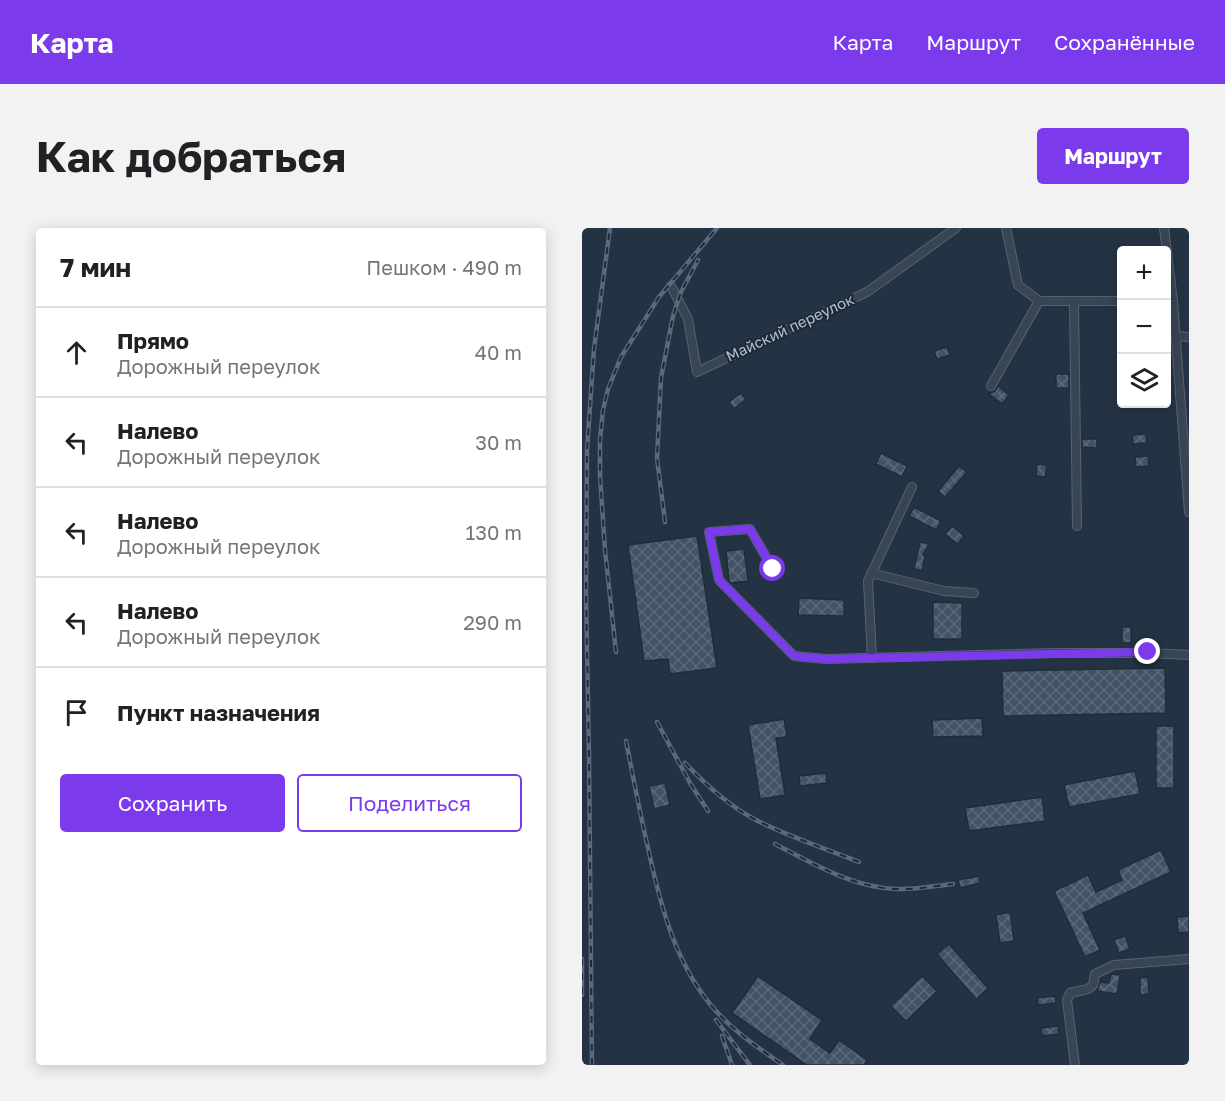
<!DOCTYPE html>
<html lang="ru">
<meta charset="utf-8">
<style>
:root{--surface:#fff;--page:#f2f2f2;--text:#202124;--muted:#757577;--line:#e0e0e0;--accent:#7c3aed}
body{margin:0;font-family:"Golos Text",sans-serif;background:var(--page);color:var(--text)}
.controls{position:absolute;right:18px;top:18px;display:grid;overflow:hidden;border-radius:6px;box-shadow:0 3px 15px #0003}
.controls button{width:54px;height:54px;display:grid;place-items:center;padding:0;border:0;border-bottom:2px solid var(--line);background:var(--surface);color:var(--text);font:30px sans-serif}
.stop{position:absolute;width:18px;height:18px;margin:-14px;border:4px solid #7c3aed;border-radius:50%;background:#fff}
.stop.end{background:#7c3aed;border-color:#fff;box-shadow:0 2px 6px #0008}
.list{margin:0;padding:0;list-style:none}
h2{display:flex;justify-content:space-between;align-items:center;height:78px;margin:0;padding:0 24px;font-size:26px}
h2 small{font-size:20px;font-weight:400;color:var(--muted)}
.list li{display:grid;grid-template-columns:39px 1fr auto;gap:18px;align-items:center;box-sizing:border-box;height:90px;padding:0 24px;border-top:2px solid var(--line)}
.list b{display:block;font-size:22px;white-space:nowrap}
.list p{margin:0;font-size:20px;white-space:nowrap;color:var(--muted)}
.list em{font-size:20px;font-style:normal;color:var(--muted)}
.actions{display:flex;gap:12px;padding:18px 24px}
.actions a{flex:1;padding:14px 0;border:2px solid var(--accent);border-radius:6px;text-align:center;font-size:21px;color:var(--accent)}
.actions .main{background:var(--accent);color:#fff}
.icon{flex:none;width:33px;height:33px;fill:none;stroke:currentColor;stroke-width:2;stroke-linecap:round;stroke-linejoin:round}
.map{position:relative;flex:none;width:607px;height:837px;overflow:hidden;border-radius:6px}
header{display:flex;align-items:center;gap:36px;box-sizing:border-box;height:84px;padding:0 30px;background:var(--accent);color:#fff}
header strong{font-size:28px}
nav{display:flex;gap:33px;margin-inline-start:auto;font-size:21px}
.intro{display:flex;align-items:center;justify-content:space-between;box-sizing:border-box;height:144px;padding:0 36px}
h1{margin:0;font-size:42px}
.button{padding:15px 27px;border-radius:6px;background:var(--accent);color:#fff;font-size:21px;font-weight:700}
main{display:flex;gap:36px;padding:0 36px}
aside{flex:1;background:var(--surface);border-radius:6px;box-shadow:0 3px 15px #0003}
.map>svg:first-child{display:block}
</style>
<header>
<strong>Карта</strong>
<nav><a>Карта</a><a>Маршрут</a><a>Сохранённые</a></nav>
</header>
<div class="intro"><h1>Как добраться</h1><a class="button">Маршрут</a></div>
<main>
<aside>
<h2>7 мин<small>Пешком · 490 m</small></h2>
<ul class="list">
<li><svg class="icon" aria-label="ahead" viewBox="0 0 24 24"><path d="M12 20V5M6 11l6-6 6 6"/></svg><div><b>Прямо</b><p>Дорожный переулок</p></div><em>40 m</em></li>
<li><svg class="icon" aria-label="left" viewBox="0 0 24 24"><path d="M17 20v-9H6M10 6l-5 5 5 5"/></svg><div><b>Налево</b><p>Дорожный переулок</p></div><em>30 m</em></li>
<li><svg class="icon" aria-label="left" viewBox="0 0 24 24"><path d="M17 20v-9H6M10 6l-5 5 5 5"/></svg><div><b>Налево</b><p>Дорожный переулок</p></div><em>130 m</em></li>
<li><svg class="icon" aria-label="left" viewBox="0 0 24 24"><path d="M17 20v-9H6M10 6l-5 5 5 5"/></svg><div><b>Налево</b><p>Дорожный переулок</p></div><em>290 m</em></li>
<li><svg class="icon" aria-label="arrive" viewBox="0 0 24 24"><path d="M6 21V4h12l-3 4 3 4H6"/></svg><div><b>Пункт назначения</b></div></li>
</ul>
<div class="actions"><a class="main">Сохранить</a><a>Поделиться</a></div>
</aside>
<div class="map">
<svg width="607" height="837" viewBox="0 0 607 837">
<defs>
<pattern id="building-cross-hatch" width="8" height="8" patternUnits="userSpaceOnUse" patternTransform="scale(1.5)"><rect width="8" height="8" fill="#425366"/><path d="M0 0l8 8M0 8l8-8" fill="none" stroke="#5b6a7b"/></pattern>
</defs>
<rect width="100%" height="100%" fill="#243344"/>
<g fill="url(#building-cross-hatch)" stroke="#1f2c3b" stroke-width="1.5">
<polygon points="365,119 368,127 355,131 352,123"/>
<rect x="474" y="146" width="13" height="14"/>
<polygon points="416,158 427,167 420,176 407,166 413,163"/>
<polygon points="159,165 164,171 152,181 147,174"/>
<polygon points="564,206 565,215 551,216 550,207"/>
<polygon points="500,211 515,211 515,220 500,219"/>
<polygon points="299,225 325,238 320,249 294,236"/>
<polygon points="566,228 567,238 554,239 553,229"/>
<polygon points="455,236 465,237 463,249 454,248"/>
<polygon points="377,238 385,244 363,269 356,263"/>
<polygon points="332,279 359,293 354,302 327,288"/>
<polygon points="370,298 382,308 376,316 363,306"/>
<polygon points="115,308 135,440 88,446 86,431 62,433 46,317"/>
<polygon points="338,314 347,316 341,327 343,328 340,343 332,341"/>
<polygon points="162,321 166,353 149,355 147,353 144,323"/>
<polygon points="217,370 262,372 262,388 216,387"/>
<polygon points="351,374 380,375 380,411 351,411"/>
<rect x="540" y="399" width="9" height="16"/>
<polygon points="583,440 584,485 421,488 420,443"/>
<polygon points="400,490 401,508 351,509 350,492"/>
<polygon points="202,491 205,509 194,510 203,567 178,571 166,497"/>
<rect x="574" y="498" width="18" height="62"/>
<polygon points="553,543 558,566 487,579 482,557"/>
<polygon points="244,545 245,555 218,558 217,548"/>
<polygon points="83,555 88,577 72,581 67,558"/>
<polygon points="460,569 463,593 387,603 383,580"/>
<polygon points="579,622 589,644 501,685 518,722 503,729 472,663 506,647 514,664 540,652 536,642"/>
<polygon points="397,648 398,655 378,660 376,652"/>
<polygon points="428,684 432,713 418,715 414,687"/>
<polygon points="607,688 607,704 596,705 595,689"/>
<polygon points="543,708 548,721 537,725 532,712"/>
<polygon points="367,716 406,760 394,771 355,726"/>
<polygon points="529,746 538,747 535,766 515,763 518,754 527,755"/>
<polygon points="176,748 240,792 228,811 248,825 257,812 285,832 282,837 225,837 150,785"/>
<polygon points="340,748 355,763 324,793 309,778"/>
<polygon points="566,749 567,766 558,767 558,750"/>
<polygon points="473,768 474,775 456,777 455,770"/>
<polygon points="476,798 477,806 460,808 459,800"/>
</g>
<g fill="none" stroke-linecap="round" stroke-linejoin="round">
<g stroke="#576371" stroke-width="10">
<g id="minor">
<polyline points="424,0 436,57 457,73 540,73"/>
<polyline points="582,0 591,73 607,284"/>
<polyline points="89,58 106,91 115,144 285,64 374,0"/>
<polyline points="492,73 495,298"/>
<polyline points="594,108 607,109"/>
<polyline points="409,158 457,73"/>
<polyline points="191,341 168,301 127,304 137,352 212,428 244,431 475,425 566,425 607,427"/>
<polyline points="289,345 362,363 392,365"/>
<polyline points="290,430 286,353 330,259"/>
<polyline points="493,837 485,772 488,765 506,761 511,757 513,746 532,737 607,731"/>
</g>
</g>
<use href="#minor" stroke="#384553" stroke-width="8"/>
<g stroke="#5a697b" stroke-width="4.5">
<g id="rail">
<polyline points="83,294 75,230 79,150 91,88 99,64 116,32"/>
<polyline points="34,424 23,322 18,248 18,212 21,182 26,161 39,129 77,69 135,0"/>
<polyline points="75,494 108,555 126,583"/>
<path d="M 44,513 C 51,549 58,585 66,620 C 78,675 92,732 128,776 C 148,801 175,819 201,837"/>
<path d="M 103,535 C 123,556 146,577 172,591 C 205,608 242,620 277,634"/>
<path d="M 193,616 C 230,635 271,660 315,661 C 333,662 352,658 371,656"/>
<polyline points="0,731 0,767"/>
<polyline points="134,792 168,837"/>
<polyline points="140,808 150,837"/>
<polyline points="10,837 7,528 4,367 5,222 12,121 28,0"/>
</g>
</g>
<use href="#rail" stroke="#1d2a39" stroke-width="2" stroke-dasharray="7" stroke-linecap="butt"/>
</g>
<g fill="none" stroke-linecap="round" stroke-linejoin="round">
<polyline stroke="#7c3aed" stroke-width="8" points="191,341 168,301 127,304 137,352 212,428 244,431 566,424"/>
</g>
<g text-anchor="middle" stroke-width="4.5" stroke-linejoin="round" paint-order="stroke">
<g font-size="15" fill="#b6c0cd" stroke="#1d2a39">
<text transform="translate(208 100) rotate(-25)" y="5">Майский переулок</text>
</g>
</g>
</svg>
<div class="controls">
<button>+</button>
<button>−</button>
<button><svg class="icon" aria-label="layers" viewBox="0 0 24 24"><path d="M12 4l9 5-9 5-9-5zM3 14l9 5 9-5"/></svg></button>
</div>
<div class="stop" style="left:191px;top:341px"></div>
<div class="stop end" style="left:566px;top:424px"></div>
</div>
</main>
